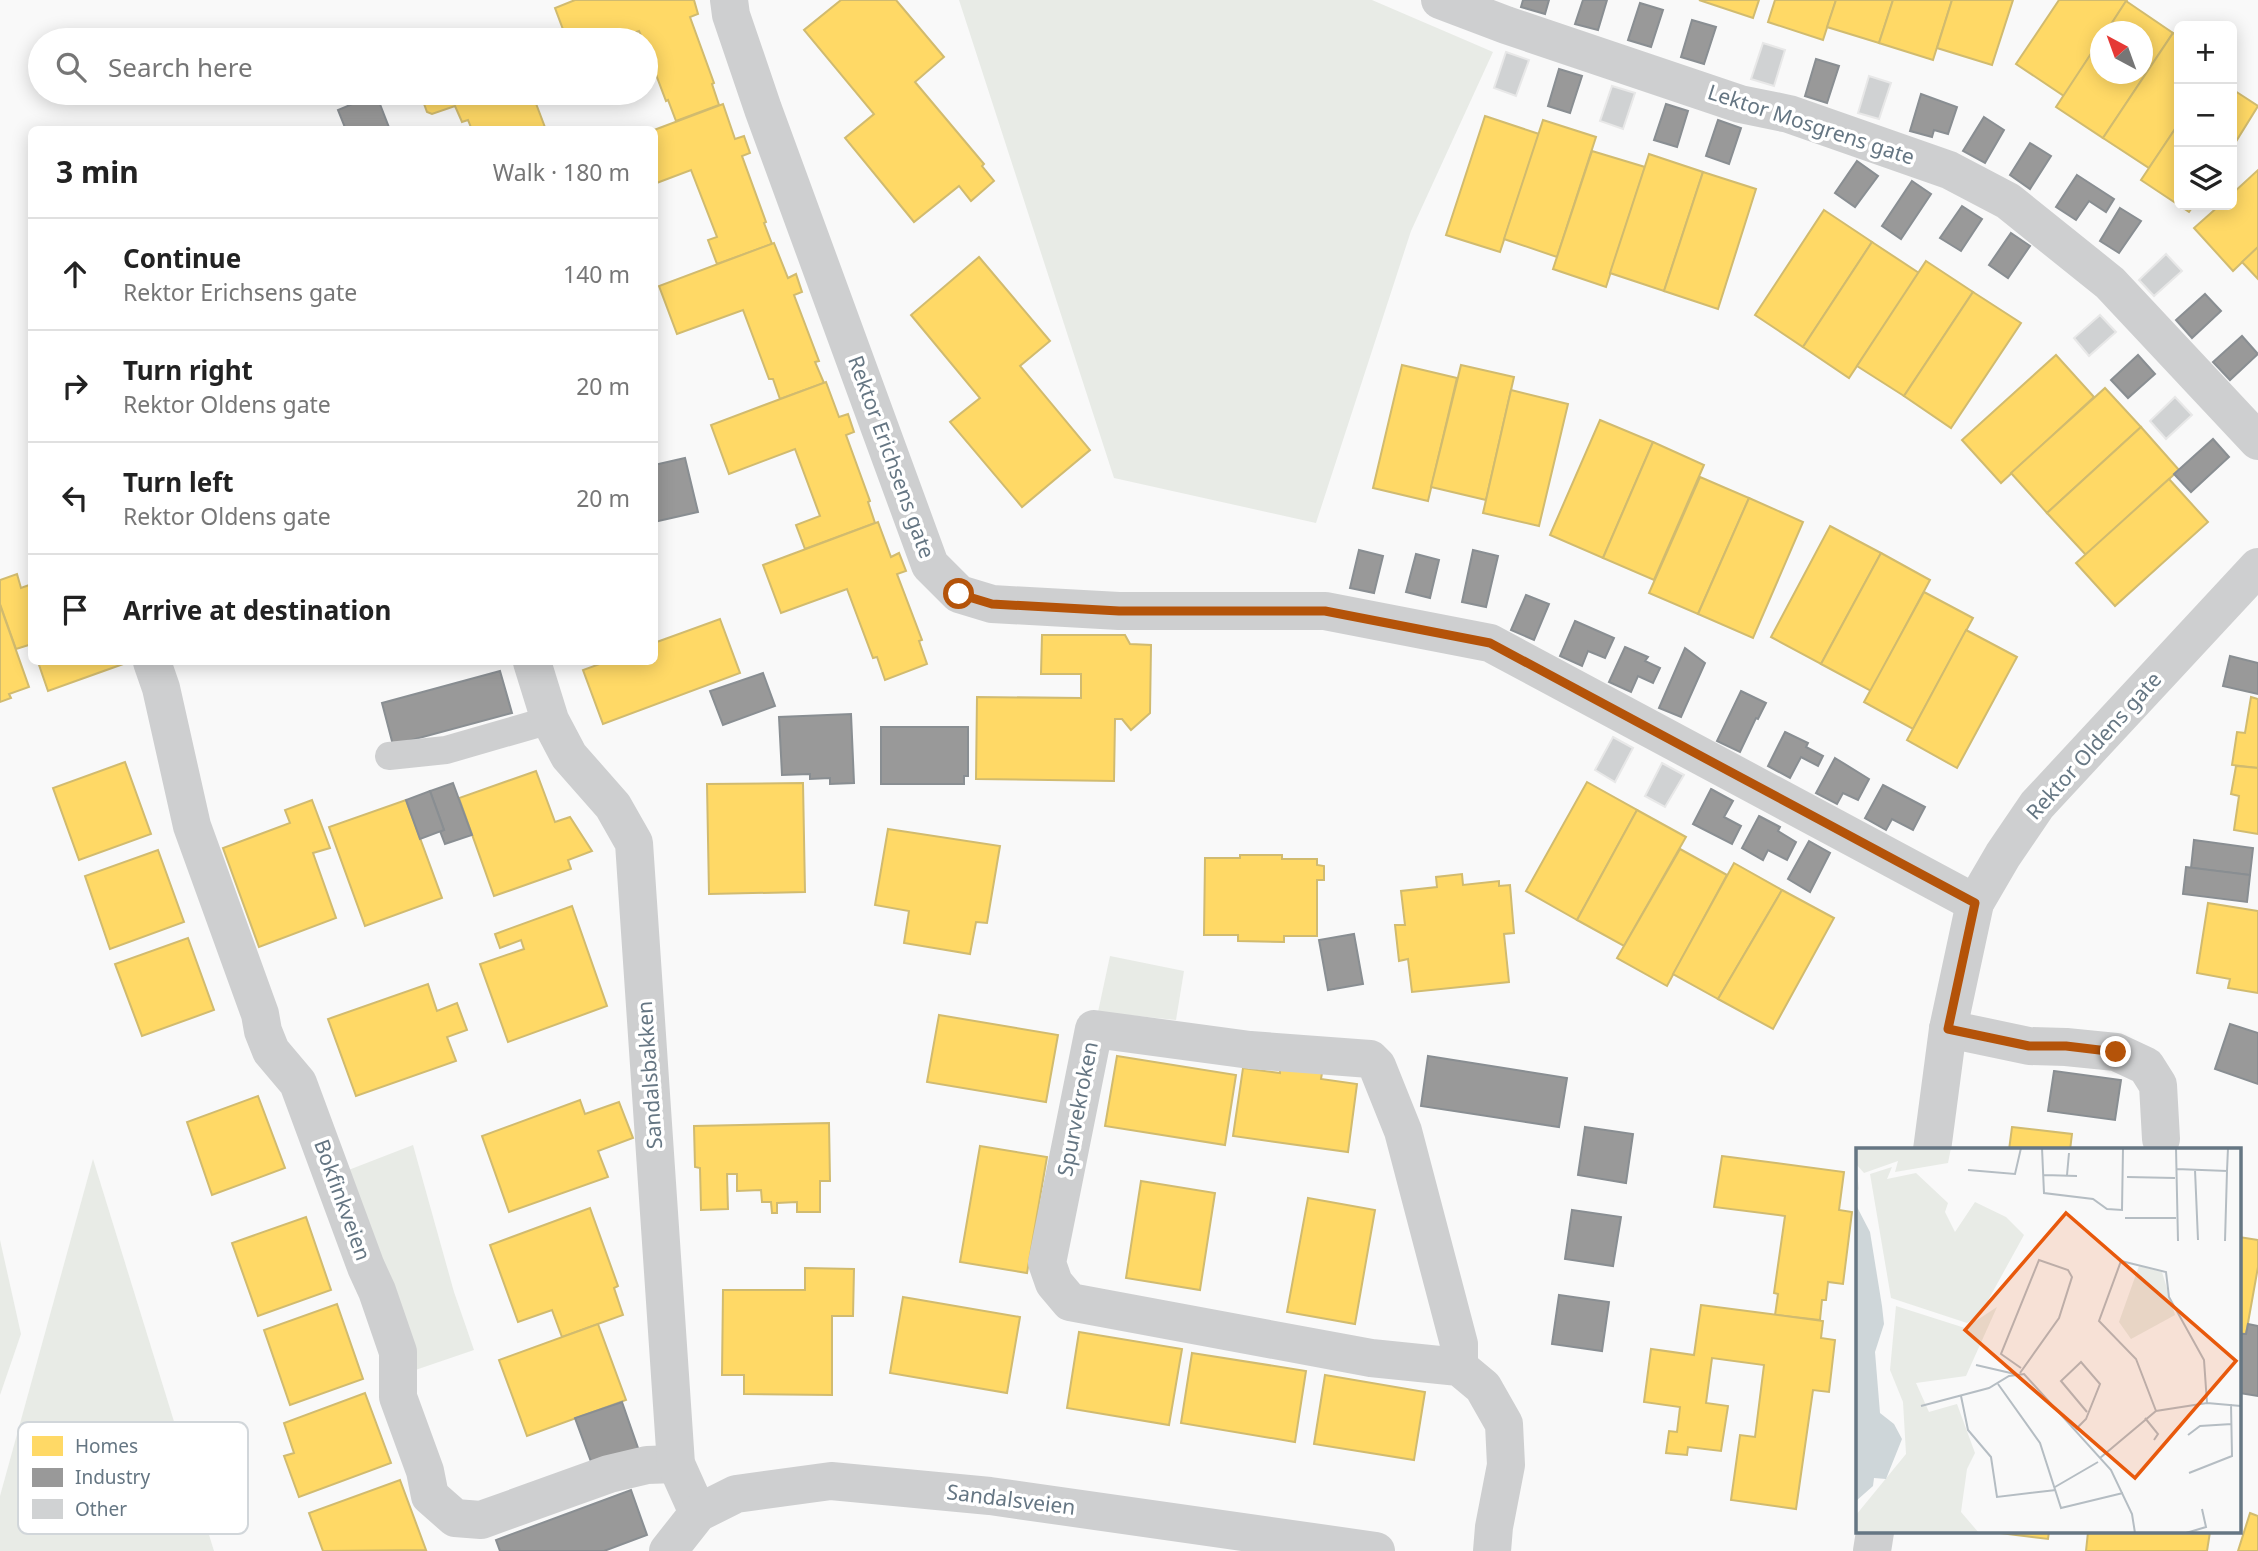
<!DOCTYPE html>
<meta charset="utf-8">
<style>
:root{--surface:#fff;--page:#f6f6f6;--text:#222;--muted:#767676;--line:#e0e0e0}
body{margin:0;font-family:"Noto Sans",sans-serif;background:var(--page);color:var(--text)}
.controls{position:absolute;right:21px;top:21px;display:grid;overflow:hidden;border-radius:10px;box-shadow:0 4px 18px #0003}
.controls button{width:63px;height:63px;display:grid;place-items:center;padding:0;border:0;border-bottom:2px solid var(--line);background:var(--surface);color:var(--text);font:35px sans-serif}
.compass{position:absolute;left:2090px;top:21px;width:63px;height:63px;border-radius:50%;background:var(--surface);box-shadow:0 4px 18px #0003;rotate:319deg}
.stop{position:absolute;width:21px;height:21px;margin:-16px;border:5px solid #b45309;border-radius:50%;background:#fff}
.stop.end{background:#b45309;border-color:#fff;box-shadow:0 2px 7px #0008}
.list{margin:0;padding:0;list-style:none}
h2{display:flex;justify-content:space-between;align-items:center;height:91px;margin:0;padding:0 28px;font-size:30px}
h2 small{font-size:23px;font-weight:400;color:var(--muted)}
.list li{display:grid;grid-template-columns:46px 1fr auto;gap:21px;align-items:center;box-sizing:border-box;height:112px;padding:0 28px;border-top:2px solid var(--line)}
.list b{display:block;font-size:26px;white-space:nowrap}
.list p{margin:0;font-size:23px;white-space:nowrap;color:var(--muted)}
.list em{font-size:23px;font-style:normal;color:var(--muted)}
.icon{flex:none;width:38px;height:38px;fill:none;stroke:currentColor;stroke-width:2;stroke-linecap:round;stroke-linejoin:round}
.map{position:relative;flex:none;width:2258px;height:1551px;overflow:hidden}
.search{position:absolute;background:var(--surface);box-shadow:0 4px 18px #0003;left:28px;top:28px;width:630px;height:77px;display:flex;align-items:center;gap:18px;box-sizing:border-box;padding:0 24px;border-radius:38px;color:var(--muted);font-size:26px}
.panel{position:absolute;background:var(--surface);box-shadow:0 4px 18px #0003;left:28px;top:126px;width:630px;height:539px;border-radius:10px}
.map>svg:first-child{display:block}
</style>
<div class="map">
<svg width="2258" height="1551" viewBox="0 0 2258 1551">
<rect width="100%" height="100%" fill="#f9f9f9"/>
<g fill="#e8ebe6">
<polygon points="959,0 1372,0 1493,52 1411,231 1316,523 1114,478"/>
<polygon points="1110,956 1184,971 1176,1020 1098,1012"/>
<polygon points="413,1145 454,1292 474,1350 389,1379 333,1176"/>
<polygon points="93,1159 214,1551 0,1551 0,1496"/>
<polygon points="0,1240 21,1334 0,1395"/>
</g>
<g fill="#ffd966" stroke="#d1bb6f" stroke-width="2">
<polygon points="575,0 694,0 698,14 690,17 714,83 712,84 719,105 676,121 668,100 666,101 646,48 646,40 643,40 639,31 614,40 567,40 555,8"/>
<polygon points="841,0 896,0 944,57 915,82 984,164 982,166 994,181 971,201 959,186 914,222 845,138 874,114 804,30"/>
<polygon points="1699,0 1759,0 1753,18"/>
<polygon points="1775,0 1836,0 1823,40 1768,22"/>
<polygon points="1836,0 1893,0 1879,43 1827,27"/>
<polygon points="1893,0 1952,0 1933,60 1879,43"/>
<polygon points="1952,0 2013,0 1992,65 1937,48"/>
<polygon points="2059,0 2127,0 2106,32 2100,32 2100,40 2064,96 2016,64"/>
<polygon points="2126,1 2173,33 2103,138 2056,107 2100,40 2100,74 2142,74 2142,32 2106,32"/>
<polygon points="2173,33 2179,37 2179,123 2149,168 2103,138"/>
<polygon points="2232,89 2258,106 2232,148"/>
<polygon points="420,93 532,93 546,130 472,130 468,120 462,122 455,106 432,114 427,112"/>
<polygon points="723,104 735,139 744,136 750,153 742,156 766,222 764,223 772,244 717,264 708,240 717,237 691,170 654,184 654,130"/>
<polygon points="1485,116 1539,134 1500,252 1446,235"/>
<polygon points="1543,120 1596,137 1557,257 1504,239"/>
<polygon points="2179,123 2179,205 2194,205 2189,212 2141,180"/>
<polygon points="1592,151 1645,167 1606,287 1553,269"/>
<polygon points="1649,154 1703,172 1664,291 1610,273"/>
<polygon points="2258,170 2258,247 2233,271 2194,228 2220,205 2232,205 2232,194"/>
<polygon points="1703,172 1756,189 1718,309 1664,291"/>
<polygon points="1824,210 1872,242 1803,347 1755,315"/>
<polygon points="1872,242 1919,273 1849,378 1803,347"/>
<polygon points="774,243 788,278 796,274 802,292 794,295 819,361 815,362 824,383 780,399 773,379 769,379 743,310 677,334 659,286"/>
<polygon points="2258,247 2258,279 2242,262"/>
<polygon points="979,257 1050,341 1020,366 1090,450 1022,507 950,422 980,398 911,315"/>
<polygon points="1926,261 1973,292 1904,396 1857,366"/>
<polygon points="1973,292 2021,323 1951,428 1904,396"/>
<polygon points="2056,355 2094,397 2001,483 1962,440"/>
<polygon points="1402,365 1457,378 1428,501 1373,488"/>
<polygon points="1461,365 1514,377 1486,500 1431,487"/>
<polygon points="826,382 839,417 848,414 854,432 846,435 870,501 868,502 875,523 805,549 796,525 820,516 795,449 729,474 711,425"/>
<polygon points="2105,388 2141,427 2047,513 2011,473"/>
<polygon points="1511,390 1568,404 1539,526 1483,513"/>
<polygon points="1600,420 1653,442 1603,558 1550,535"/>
<polygon points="2141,427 2179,470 2086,555 2047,513"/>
<polygon points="1653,442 1704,465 1654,580 1603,558"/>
<polygon points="1700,477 1749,498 1698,614 1649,593"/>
<polygon points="2169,479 2208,522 2115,606 2076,563"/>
<polygon points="1749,498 1803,522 1753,638 1698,614"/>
<polygon points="878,522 891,557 899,553 906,571 897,574 922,640 919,641 927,664 885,680 877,657 873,658 847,589 781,613 763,565"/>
<polygon points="1830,526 1881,553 1821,664 1771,637"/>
<polygon points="1881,553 1930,580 1871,691 1821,664"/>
<polygon points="17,574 21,588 32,584 32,644 16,649 0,604 0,580"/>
<polygon points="1924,592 1973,618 1913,729 1864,702"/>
<polygon points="0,605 29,687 9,694 11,698 0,702"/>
<polygon points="720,619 740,673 603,724 583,670 605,662 654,662 654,643"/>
<polygon points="1966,630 2017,657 1957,768 1907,740"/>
<polygon points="1042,635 1125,635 1130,644 1151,645 1150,713 1131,730 1122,719 1115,719 1114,781 976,779 977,697 1081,698 1081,674 1041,674"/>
<polygon points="38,662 125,662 126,663 48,691"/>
<polygon points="2251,697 2258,699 2258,768 2232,765 2237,732 2245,733"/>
<polygon points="125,762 151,834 79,860 53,788"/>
<polygon points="2236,766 2258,768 2258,834 2234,830 2239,796 2231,794"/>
<polygon points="536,771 555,822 570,817 592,851 568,860 571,869 494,896 459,798"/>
<polygon points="1587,782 1637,810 1577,920 1526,891"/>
<polygon points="803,783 805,892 709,894 707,784"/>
<polygon points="312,800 330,848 313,853 336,918 259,947 223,848 290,823 285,810"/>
<polygon points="406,800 442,898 365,926 329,827"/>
<polygon points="1637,810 1686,837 1624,946 1577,920"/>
<polygon points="888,829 1000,846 987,923 976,922 970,954 904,943 909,911 875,905"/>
<polygon points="1680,849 1727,875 1667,986 1617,958"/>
<polygon points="158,850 184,922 110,949 85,876"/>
<polygon points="1240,855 1282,855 1282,859 1317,859 1317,865 1324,866 1324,880 1317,880 1317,936 1284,936 1284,942 1238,941 1238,935 1204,935 1205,858 1240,858"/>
<polygon points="1734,863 1782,890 1718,999 1673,974"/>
<polygon points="1462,874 1463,885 1499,881 1499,886 1510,885 1514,933 1504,934 1509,982 1412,992 1408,959 1399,961 1395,925 1405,925 1401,891 1437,887 1436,877"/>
<polygon points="1782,890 1834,918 1773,1029 1718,999"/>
<polygon points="2208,903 2258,911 2258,993 2228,988 2230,979 2197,973"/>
<polygon points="572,906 607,1006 508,1042 480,964 524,949 521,940 500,948 495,934"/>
<polygon points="188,938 214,1010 142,1036 115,964"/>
<polygon points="428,984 437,1011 457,1003 467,1030 447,1037 456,1061 356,1096 328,1019"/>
<polygon points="939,1015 1058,1035 1046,1102 927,1082"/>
<polygon points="1117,1056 1236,1075 1225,1145 1105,1126"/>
<polygon points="1280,1067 1322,1073 1321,1079 1357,1084 1348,1152 1233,1136 1243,1068 1280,1073"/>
<polygon points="258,1096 285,1168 212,1195 187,1122"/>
<polygon points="580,1100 585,1114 619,1102 633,1138 598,1151 608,1177 509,1212 482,1136"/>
<polygon points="829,1123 830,1181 820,1181 820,1212 797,1212 797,1202 777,1203 777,1213 772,1213 771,1202 762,1202 761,1190 737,1191 737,1174 727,1174 728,1209 701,1210 700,1168 695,1167 694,1126"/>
<polygon points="2012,1127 2072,1134 2070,1150 2009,1150"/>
<polygon points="980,1146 1047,1157 1027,1273 960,1262"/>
<polygon points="1722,1156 1844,1172 1839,1210 1852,1212 1843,1284 1828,1282 1826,1300 1822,1300 1820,1320 1775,1315 1778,1294 1774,1293 1785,1216 1714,1207"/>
<polygon points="1141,1181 1215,1193 1200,1290 1126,1278"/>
<polygon points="1308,1198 1375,1210 1355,1324 1287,1312"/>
<polygon points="590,1208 618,1286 614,1288 623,1315 562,1337 552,1310 518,1322 490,1245"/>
<polygon points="306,1217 331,1290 258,1316 232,1243"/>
<polygon points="2239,1237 2258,1240 2258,1267 2246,1334 2239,1333"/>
<polygon points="805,1268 854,1269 853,1316 832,1316 832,1395 744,1394 744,1375 722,1375 723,1290 805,1290"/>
<polygon points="903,1297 1020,1317 1007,1393 890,1373"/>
<polygon points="337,1304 363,1379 290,1405 264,1330"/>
<polygon points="1701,1305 1823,1321 1821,1338 1835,1340 1829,1392 1813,1390 1796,1509 1731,1500 1740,1435 1755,1437 1764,1365 1712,1358 1706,1403 1728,1406 1721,1451 1688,1447 1687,1455 1666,1453 1669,1431 1677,1432 1680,1407 1644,1402 1651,1349 1694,1355"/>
<polygon points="598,1324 626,1400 527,1436 499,1360"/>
<polygon points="1079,1332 1182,1349 1169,1425 1067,1408"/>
<polygon points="1192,1353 1306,1371 1295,1442 1181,1423"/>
<polygon points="1325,1375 1425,1392 1414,1460 1314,1444"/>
<polygon points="365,1393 391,1463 299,1497 284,1456 294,1453 284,1423"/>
<polygon points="400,1480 426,1550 323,1551 309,1513"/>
<polygon points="2250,1513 2258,1516 2258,1551 2238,1551"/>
<polygon points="1992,1532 2049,1532 2048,1539"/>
<polygon points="2088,1532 2210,1532 2207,1551 2086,1551"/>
</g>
<g fill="#999" stroke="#898e92" stroke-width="2">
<polygon points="1523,0 1549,0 1545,14 1521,7"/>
<polygon points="1583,0 1607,0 1598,30 1575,24"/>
<polygon points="1640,3 1663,10 1651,47 1628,40"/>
<polygon points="1692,20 1716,27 1704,64 1681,57"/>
<polygon points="1816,59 1839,66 1827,103 1805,96"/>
<polygon points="1559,69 1582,76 1570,113 1548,106"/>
<polygon points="376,94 390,130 346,130 338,110"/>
<polygon points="1921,94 1957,107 1948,134 1934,130 1932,137 1910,131"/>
<polygon points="1666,104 1688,111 1677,147 1654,140"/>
<polygon points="1984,117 2004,130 1985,163 1963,151"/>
<polygon points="1718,120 1741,128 1729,164 1706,156"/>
<polygon points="2030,143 2051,156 2030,189 2010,175"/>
<polygon points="1857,161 1878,176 1855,207 1835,193"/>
<polygon points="2077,175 2114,199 2106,212 2089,201 2076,220 2056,207"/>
<polygon points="1912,181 1931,194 1901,239 1882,226"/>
<polygon points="1962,206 1982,219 1961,251 1940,238"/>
<polygon points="2120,208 2141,221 2119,253 2100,241"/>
<polygon points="2011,233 2030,246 2008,278 1989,265"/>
<polygon points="2205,294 2221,311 2192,338 2176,320"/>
<polygon points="2242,336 2258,354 2230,380 2213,362"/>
<polygon points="2138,355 2155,374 2128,398 2111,380"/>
<polygon points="2213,439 2229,457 2191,492 2174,474"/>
<polygon points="685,458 698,512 654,522 654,465"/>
<polygon points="1359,550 1383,556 1374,593 1350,588"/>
<polygon points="1473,550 1498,556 1486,607 1462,602"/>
<polygon points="1416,554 1439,560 1430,598 1406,592"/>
<polygon points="1526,595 1549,604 1534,640 1511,630"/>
<polygon points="1575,621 1614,638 1605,658 1588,651 1582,666 1560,656"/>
<polygon points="1625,647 1648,657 1645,661 1660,668 1653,683 1638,676 1631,692 1609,682"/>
<polygon points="1685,648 1705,663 1681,717 1659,708"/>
<polygon points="2230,656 2258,663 2258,694 2223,686"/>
<polygon points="500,671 512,713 393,745 382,703"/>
<polygon points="763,673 775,706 723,725 710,691"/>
<polygon points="1741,691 1766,703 1758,719 1756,718 1740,752 1717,741"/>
<polygon points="851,714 854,783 830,784 830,778 810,779 810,774 782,775 779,717"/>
<polygon points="881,727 968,727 968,776 964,776 964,784 881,784"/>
<polygon points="1785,732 1808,743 1806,747 1823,756 1818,766 1801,757 1790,778 1768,766"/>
<polygon points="1835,758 1869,779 1858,800 1843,793 1837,804 1816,793"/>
<polygon points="453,783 472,835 445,844 440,831 444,830 430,791"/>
<polygon points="1883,785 1925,807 1913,830 1892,819 1886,830 1865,818"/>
<polygon points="1711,789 1733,801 1724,817 1741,826 1732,844 1693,824"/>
<polygon points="430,791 444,830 420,839 406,800"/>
<polygon points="1759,816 1780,827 1778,831 1796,842 1787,860 1768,850 1763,860 1742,848"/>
<polygon points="2194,840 2253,848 2250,875 2191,868"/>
<polygon points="1809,841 1830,853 1810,892 1788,879"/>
<polygon points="2186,867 2250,875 2247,902 2183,894"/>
<polygon points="1354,934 1363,984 1328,990 1319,940"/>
<polygon points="2230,1024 2258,1033 2258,1084 2215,1069"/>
<polygon points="1428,1056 1567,1078 1559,1127 1421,1106"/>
<polygon points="2054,1071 2121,1080 2115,1120 2048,1111"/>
<polygon points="1585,1127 1633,1134 1626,1183 1578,1175"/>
<polygon points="1572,1210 1621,1217 1613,1266 1565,1259"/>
<polygon points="1559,1295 1609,1302 1602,1351 1552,1344"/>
<polygon points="2248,1324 2258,1326 2258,1396 2239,1393 2239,1349 2241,1334 2246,1334"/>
<polygon points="622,1402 639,1451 593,1467 575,1418"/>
<polygon points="631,1490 647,1535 604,1551 500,1551 496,1540"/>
</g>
<g fill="#d0d2d3" stroke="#e8e8e8" stroke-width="2">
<polygon points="1763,43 1785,50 1774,86 1751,79"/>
<polygon points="1506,52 1529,60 1516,96 1494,88"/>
<polygon points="1869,76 1891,83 1879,119 1858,113"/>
<polygon points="1612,86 1635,93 1623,129 1600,121"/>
<polygon points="2166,254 2182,271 2154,296 2139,280"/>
<polygon points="2100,315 2116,332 2089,356 2074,338"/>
<polygon points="2175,397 2192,415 2166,439 2150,421"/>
<polygon points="1613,737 1633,748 1615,782 1595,770"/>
<polygon points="1662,763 1684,775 1665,807 1645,796"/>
</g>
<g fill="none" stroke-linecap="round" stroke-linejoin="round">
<polyline stroke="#cecfd0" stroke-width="28" points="389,756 446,750 550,720"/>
<g stroke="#cecfd0" stroke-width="38">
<polyline points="729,0 731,15 763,109 930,565 959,594 992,604 1119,611 1325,611 1490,643 1975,903"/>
<polyline points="1440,0 1506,25 1740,104 1789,114 1949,170 2008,201 2110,283 2258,441"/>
<polyline points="152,662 161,688 192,826 260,1014 263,1031 271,1051 298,1083 366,1267 377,1291 398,1352 398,1397 425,1471 430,1496 455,1518 481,1520 609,1474 647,1465 676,1464"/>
<polyline points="532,662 550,720 569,756 613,806 634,843 676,1464 698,1513"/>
<polyline points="1948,1029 2029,1046 2066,1047 2116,1052 2146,1066 2158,1085 2161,1139"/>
<polyline points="1932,1150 1948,1029 1975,903 2003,855 2037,805 2258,567"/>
<polyline points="1459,1367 1459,1344 1403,1131 1377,1066 1370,1059 1250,1050 1094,1029 1047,1263 1054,1283 1070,1302 1371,1358 1459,1367 1483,1387 1504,1424 1506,1465 1494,1527 1492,1551"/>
<polyline points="668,1551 698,1513 736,1494 831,1481 990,1496 1376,1551"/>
<polyline points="1872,1551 1875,1532"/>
</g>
</g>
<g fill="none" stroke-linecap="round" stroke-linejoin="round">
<polyline stroke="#b45309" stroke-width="9" points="959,594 992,604 1119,611 1325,611 1490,643 1975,903 1948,1029 2029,1046 2066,1046 2116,1052"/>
</g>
<g text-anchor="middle" stroke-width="7" stroke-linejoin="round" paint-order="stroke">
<g font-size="21" fill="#657683" stroke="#fff">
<text transform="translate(1811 125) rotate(18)" y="7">Lektor Mosgrens gate</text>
<text transform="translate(891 457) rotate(70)" y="7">Rektor Erichsens gate</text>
<text transform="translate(2094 746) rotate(-48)" y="7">Rektor Oldens gate</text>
<text transform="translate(650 1075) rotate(-94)" y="7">Sandalsbakken</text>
<text transform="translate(1078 1109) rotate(-79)" y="7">Spurvekroken</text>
<text transform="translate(342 1200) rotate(70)" y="7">Bokfinkveien</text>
<text transform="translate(1011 1500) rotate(7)" y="7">Sandalsveien</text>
</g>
</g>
<g transform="translate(1856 1148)">
<rect width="385" height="385" fill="#f9f9f9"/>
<path d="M 0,0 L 95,0 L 92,15 L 39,24 L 42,13 L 8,25 L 0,16 L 3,42 L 0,41 ZM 36,19 L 31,31 L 60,25 L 92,55 L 89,64 L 99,84 L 119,54 L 150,69 L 168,87 L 124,167 L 111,175 L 35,150 L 14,26 ZM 283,118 L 306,124 L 319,167 L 275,191 L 263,174 ZM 40,158 L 109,180 L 141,159 L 110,228 L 60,235 L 73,264 L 101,256 L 119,305 L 111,321 L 105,364 L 123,385 L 0,385 L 0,367 L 50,306 L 47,254 L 34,222 Z" fill="#e8ebe6"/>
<path d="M 0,57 L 14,84 L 26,158 L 28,176 L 19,204 L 24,265 L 38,276 L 46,291 L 30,331 L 18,330 L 17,338 L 0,353 Z" fill="#ced6d9"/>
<path fill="none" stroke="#b5bdc3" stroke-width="2" d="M 186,0 L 188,45 L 237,51 L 251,61 L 266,62 L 267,0M 320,0 L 322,93M 320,21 L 371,23 L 372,0M 112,22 L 159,26 L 165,0M 339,22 L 342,92M 188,27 L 221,28M 211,27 L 213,5M 271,29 L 319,30M 269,70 L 320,70M 369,93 L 371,23M 120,217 L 159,226M 164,225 L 203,170 L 216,129 L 212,122 L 183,112 L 145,206 L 165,220M 142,236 L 184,295 L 205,360 L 267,345M 105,248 L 112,282 L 135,309 L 141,349 L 200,342M 65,258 L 133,240 L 153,228 L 168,226 L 255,322 L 276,366 L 279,385M 300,263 L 280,211 L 243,173 L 265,113 L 310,124 L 313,149 L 348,212 L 351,255M 289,270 L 302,286 L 298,292M 220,281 L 230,271 L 244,236 L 225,214 L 205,233 L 231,264M 332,287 L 344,278 L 376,276M 244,310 L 300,263 L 351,255 L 385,258M 333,325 L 376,308 L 375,256M 199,339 L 242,314M 330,385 L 350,379 L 346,361"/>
<path fill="#e8590c" fill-opacity="0.15" stroke="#e8590c" stroke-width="3.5" d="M 210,65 L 380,213 L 279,330 L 109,182 Z"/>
<rect width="385" height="385" fill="none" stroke="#657683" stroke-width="3.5"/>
</g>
<rect x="18" y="1422" width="230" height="112" rx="10" fill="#fff" stroke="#d1d6da" stroke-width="2"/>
<rect x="32" y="1436" width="31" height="20" fill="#ffd966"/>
<rect x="32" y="1468" width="31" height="19" fill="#999"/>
<rect x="32" y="1499" width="31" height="20" fill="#d0d2d3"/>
<g font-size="19" fill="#657683">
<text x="75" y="1453">Homes</text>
<text x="75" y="1484">Industry</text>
<text x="75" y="1516">Other</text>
</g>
</svg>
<div class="controls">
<button>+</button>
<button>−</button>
<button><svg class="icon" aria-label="layers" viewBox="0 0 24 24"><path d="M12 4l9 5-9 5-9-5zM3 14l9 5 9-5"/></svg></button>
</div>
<svg class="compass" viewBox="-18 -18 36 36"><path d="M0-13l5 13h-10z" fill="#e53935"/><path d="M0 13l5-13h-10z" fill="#767676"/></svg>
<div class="stop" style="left:959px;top:594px"></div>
<div class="stop end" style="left:2116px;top:1052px"></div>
<div class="search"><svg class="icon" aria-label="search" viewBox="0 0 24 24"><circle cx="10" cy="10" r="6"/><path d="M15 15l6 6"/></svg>Search here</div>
<section class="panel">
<h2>3 min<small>Walk · 180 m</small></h2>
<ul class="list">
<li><svg class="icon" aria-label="ahead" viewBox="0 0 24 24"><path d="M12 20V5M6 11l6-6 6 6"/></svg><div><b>Continue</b><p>Rektor Erichsens gate</p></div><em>140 m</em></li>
<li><svg class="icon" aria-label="right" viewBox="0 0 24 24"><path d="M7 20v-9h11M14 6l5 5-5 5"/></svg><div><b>Turn right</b><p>Rektor Oldens gate</p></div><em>20 m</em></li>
<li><svg class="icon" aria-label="left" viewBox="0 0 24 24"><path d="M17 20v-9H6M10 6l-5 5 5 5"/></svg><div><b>Turn left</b><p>Rektor Oldens gate</p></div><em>20 m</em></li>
<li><svg class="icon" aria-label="arrive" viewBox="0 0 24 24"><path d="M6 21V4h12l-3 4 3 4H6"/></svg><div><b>Arrive at destination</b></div></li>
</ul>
</section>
</div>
